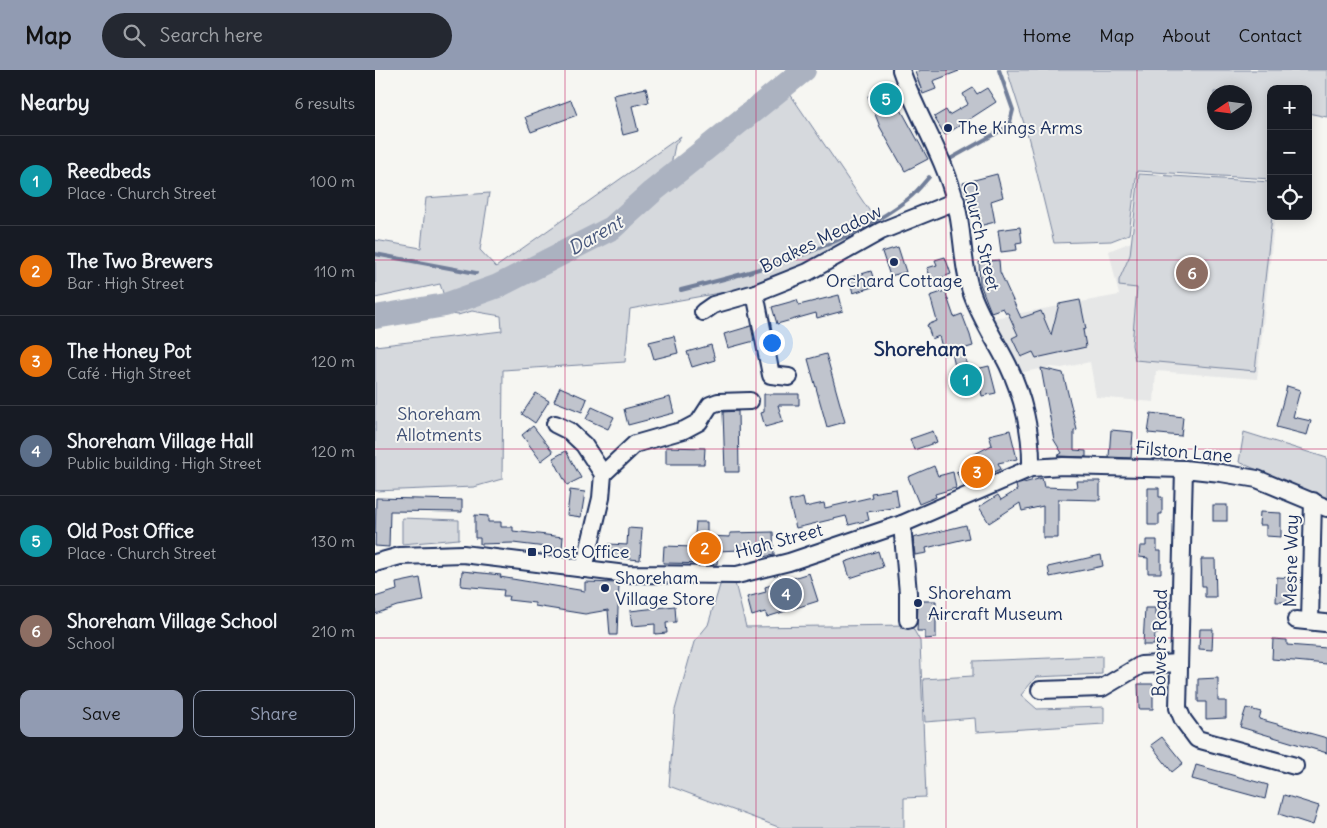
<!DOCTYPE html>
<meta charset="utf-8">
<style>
:root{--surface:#171b24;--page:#242831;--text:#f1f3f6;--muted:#9ea1a6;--line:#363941;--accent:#919bb2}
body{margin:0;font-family:Delius,sans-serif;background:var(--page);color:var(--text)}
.controls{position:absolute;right:15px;top:15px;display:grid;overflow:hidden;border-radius:10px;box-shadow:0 2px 12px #0003}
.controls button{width:45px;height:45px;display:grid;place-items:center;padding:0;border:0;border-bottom:1px solid var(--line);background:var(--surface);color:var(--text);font:25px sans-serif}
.compass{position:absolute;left:832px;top:15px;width:45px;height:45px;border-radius:50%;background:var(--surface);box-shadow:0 2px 12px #0003;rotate:257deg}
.you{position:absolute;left:396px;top:272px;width:18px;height:18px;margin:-12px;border:4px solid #fff;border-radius:50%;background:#1a73e8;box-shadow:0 0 0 8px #1a73e833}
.badge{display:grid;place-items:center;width:32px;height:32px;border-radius:50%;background:var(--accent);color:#fff;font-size:16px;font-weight:700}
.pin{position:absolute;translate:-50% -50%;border:2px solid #fff;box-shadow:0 1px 5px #0006}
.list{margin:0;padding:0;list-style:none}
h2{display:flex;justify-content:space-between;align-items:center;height:65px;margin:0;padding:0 20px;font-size:21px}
h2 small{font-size:16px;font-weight:400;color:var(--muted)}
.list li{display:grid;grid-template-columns:32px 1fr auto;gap:15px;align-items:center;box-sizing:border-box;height:90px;padding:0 20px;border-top:1px solid var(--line)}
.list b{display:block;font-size:19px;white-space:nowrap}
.list p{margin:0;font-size:16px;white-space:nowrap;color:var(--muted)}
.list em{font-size:16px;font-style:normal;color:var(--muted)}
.actions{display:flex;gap:10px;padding:15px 20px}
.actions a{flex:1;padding:11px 0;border:1px solid var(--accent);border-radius:10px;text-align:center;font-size:18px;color:var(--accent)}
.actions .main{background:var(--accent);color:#111}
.icon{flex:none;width:28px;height:28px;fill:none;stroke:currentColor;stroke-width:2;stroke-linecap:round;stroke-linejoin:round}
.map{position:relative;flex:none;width:952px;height:758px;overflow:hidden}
header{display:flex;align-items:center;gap:30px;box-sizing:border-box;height:70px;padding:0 25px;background:var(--accent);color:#111}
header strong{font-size:24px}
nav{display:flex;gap:28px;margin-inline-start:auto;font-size:18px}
.search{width:350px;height:45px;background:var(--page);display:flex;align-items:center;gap:12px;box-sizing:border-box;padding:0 18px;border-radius:28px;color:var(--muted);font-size:19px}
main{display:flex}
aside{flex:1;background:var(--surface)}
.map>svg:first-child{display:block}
</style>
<header>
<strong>Map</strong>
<div class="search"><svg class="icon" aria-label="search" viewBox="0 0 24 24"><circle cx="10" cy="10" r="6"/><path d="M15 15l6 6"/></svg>Search here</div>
<nav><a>Home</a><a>Map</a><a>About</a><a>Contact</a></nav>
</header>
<main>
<aside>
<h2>Nearby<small>6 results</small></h2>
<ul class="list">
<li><span class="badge" style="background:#0f9aa8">1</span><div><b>Reedbeds</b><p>Place · Church Street</p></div><em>100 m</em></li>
<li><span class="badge" style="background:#e8710a">2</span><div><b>The Two Brewers</b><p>Bar · High Street</p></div><em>110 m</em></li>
<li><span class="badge" style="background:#e8710a">3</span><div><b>The Honey Pot</b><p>Café · High Street</p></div><em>120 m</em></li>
<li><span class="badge" style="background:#5c6f8a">4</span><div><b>Shoreham Village Hall</b><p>Public building · High Street</p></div><em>120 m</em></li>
<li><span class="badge" style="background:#0f9aa8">5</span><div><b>Old Post Office</b><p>Place · Church Street</p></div><em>130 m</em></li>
<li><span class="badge" style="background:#8d6e63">6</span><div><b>Shoreham Village School</b><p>School</p></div><em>210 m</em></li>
</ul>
<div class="actions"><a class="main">Save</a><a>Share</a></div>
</aside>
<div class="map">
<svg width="952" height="758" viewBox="0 0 952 758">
<rect width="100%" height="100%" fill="#f6f6f2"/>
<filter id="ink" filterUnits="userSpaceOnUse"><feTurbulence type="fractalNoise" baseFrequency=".02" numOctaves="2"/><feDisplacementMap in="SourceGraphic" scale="10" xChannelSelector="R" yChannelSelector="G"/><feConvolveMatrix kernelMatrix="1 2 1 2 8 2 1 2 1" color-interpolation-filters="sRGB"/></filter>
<g filter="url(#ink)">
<polygon fill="#e6e7e7" points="900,146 882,309 781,301 779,332 721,327 715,292 687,298 676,297 643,303 642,290 614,249 744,225 734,181 756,172"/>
<g fill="#d6d9dd" stroke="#78849e" fill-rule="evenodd">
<path d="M 632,0 L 952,0 L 952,47 L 933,43 L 933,19 L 896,19 L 896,109 L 762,101 L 754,164 L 736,171 L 679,173 L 653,66 ZM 839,22 L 869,22 L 869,52 L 839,52 Z"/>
<polygon points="413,21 504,155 431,196 361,220 255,239 250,292 128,300 127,409 99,417 0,421 0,276 127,261 126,246 97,241 83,245 75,244 65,214 0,228 0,170 46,178 51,128 114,123 105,180 121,197 306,66 300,75 295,100 232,155 141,200 123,204 127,222 181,191 241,164"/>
<polygon points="764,104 896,112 897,146 880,301 760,290 757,275 762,218 744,216 744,210 755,185"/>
<polygon points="869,362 952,388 952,430 864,392"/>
<polygon points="27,448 84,450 84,469 27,474"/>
<polygon points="359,509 371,557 536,555 545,571 551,727 529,728 529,758 406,758 294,716 300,640 319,572 333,555 345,515"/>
<polygon points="727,586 727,604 661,607 646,625 662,639 729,637 729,654 601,662 600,648 550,652 548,609 598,606 598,591"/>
</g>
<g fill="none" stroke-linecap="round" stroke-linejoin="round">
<g stroke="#717e99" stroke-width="4">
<polyline points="575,89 634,56 638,40 624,0"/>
<polyline points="0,184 101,203"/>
<path d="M 306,220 C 381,202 471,177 533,129 C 541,123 548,114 554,107"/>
</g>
<polyline stroke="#abb2c0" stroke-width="24" points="0,247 70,235 123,216 237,158 277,122 429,0"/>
</g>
<g fill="#c0c4cd" stroke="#1b2f5e">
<polygon points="546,0 583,0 584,1 558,11 561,19 548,24 540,2"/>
<polygon points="520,14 529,34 524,36 553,89 530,101 505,57 493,26"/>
<polygon points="271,18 274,32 257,36 263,61 248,65 238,25"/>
<polygon points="598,18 602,24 612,18 621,32 570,65 559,47 571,40 574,45 593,34 588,24"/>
<polygon points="196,30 202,45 156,62 150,47"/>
<polygon points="622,104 628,127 616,131 620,152 604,156 599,135 595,137 588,113"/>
<polygon points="645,157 647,172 641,173 642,180 626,182 623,160"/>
<polygon points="523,177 531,202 515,206 507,182"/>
<polygon points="570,187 576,204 557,211 552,198 562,195 560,190"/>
<polygon points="624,190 625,202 646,248 666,241 676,265 684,234 705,230 711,259 708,260 711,277 661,288 658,282 646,287 637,268 643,265 633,243 631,243 628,238 616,242 605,214 604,192"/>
<polygon points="496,201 501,216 478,223 474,208"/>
<polygon points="570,221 579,247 587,244 595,265 598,276 588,279 593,301 614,296 621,323 607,326 605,315 585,319 577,283 569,285 564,266 557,269 552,255 562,251 555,226"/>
<polygon points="464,225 468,241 442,248 441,243 402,254 397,237 422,230 424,235"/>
<polygon points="376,256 379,271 353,278 349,264"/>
<polygon points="299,266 303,283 279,289 274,272"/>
<polygon points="336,275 340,290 317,297 312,282"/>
<polygon points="451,284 470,352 452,357 433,289"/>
<polygon points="666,298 688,303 702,360 699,361 699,380 711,381 711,387 682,386 687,383 679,370"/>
<polygon points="912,316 925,320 918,347 936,351 932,365 901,357"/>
<polygon points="185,317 212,329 207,342 179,331"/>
<polygon points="161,323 174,331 160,353 147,344"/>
<polygon points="389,324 424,324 424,335 403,335 408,352 390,357 386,343 389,342"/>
<polygon points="295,327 299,343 253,355 249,339"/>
<polygon points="217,337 239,347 233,359 211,349"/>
<polygon points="363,341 364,402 350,402 348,342"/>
<polygon points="776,343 808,347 806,366 773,363"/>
<polygon points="158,356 178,382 166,391 147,365"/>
<polygon points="635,360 642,389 623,393 626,399 590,416 581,402 602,396 596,386 617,375 614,365"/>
<polygon points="736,360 758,362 756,388 734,387"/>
<polygon points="558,361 562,372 539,380 535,369"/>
<polygon points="291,377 330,378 329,394 291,394"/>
<polygon points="191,381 206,408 192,415 178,388"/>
<polygon points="559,396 563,406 578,402 581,418 560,424 561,427 544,434 533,407"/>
<polygon points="667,408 669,417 697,418 702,417 701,411 725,411 725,430 683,429 683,468 668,468 668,436 647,441 645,433 614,453 604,437 623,425 626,430 642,420 641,415"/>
<polygon points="773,418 784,418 784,427 787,427 787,444 784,444 784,455 773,455"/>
<polygon points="521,419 524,437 492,442 494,450 474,455 471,446 421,458 414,431 428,428 430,437 449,433 450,438 497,427 496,423"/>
<polygon points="195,420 210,422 206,447 192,445"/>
<polygon points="1,428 87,430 87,442 15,441 14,477 0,476"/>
<rect x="838" y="435" width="14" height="16"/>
<polygon points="885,442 906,443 906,467 891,466 891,455 884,455"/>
<polygon points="100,445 113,446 113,452 126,452 126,457 138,457 138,461 188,467 187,479 138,473 105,474 105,468 100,468"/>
<polygon points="321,452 332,452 332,466 355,467 355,463 398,462 399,485 387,487 386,479 343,481 342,494 288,493 289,476 319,477"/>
<polygon points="591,455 594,468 551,478 552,483 540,485 538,468"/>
<polygon points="253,458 267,459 265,490 233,487 234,474 252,475"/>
<polygon points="771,470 782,470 782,481 786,481 786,503 773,503 773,488 764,487 765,476 771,476"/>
<polygon points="503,481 508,497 475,508 470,492"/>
<polygon points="726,485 728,496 675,507 673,497"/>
<polygon points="826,489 840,489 841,527 830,527 830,516 827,516"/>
<polygon points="87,501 126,505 125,507 210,521 210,512 244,513 242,565 235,565 233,540 210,544 160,536 160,533 133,530 134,526 128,526 129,520 86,516"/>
<polygon points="434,503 443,531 392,547 390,542 377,546 372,527 391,522 390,517"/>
<polygon points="902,507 918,508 917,532 901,532"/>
<polygon points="45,508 49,531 22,536 0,544 0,527 22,520 21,513"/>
<polygon points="543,531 561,531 561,568 550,569 550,561 542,561"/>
<polygon points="300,536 301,552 291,553 292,563 280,564 280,554 257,556 255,541"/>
<polygon points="770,538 780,538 780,546 784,546 783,564 780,564 779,575 768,575"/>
<polygon points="825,559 838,559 837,580 824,579"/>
<polygon points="898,569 912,570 912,575 952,578 952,594 897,589"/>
<polygon points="843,608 843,631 851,631 851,648 831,649 831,632 823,632 823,609"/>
<polygon points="763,614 778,614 778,639 764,639"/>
<polygon points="871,638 886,642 884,649 952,668 952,683 865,657"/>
<polygon points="787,667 808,693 797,702 776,675"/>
<polygon points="821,695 893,715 890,729 817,709"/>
<polygon points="909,725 944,736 938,755 904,744"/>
</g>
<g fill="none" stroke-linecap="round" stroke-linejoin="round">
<g stroke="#1b2f5e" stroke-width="20">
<g id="minor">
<path d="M 526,0 C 541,44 568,84 580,130 C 589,161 586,194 597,224 C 606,249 621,271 633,295 C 648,326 657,364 656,398"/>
<polyline points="380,223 396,305 414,307"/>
<polyline points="328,242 338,235 380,223 433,202 506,161 581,131"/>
<polyline points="180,354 194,361 209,375 228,404 226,428 209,499"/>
<polyline points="809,399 803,638 808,650 822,669 920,696"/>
<polyline points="228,404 260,374 309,360 324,352 335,335 343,332 375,331"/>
<polyline points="527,454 533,523 533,550"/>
<polyline points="0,493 25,486 88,484 251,504 362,505 414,492 527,454 656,398 688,396 809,399 846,403 882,409 952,438"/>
<polyline points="921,550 950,553"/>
<polyline points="935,551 938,431"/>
<polyline points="665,620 727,618 766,595 804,593"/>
</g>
</g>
<use href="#minor" stroke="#f6f6f2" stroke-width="16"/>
</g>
</g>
<path fill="none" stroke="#c2185b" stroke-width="1" stroke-opacity="0.55" d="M 190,0 L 190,758M 381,0 L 381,758M 571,0 L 571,758M 762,0 L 762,758M 0,190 L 952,190M 0,379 L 952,379M 0,568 L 952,568"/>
<g fill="#1b2f5e" stroke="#f6f6f2" stroke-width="2">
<circle cx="573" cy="58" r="5"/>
<circle cx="519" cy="192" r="5"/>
<rect x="152" y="477" width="10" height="10" rx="2.5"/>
<circle cx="230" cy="518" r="5"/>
<circle cx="543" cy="533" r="5"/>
</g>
<g text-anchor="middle" stroke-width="4" stroke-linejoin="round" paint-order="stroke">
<g font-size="18" fill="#1b2f5e" stroke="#f6f6f2" text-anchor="start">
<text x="583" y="64">The Kings Arms</text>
<text x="519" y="217" text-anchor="middle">Orchard Cottage</text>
<text x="167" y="488">Post Office</text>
<text x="240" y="514">Shoreham<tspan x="240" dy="21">Village Store</tspan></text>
<text x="553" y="529">Shoreham<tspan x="553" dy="21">Aircraft Museum</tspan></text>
</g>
<g font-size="18" fill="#1b2f5e" stroke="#f6f6f2">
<text transform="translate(606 166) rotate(77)" y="6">Church Street</text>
<text transform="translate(446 169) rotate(-26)" y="6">Boakes Meadow</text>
<text transform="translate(809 382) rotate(5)" y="6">Filston Lane</text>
<text transform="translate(404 471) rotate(-15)" y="6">High Street</text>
<text transform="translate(916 491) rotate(-89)" y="6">Mesne Way</text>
<text transform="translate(785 573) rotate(-89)" y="6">Bowers Road</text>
</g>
<g font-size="18" fill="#405177" stroke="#f6f6f2">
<text x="64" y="350">Shoreham<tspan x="64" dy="21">Allotments</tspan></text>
</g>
<g font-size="19" font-style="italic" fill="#46567b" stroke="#f6f6f2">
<text transform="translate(220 165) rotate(-30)" y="7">Darent</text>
</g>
<g font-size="20" font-weight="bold" fill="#1b2f5e" stroke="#f6f6f2">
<text x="545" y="286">Shoreham</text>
</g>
</g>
</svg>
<div class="controls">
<button>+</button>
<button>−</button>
<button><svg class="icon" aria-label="locate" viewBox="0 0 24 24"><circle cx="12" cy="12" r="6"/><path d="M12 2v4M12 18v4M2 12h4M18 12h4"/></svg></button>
</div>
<svg class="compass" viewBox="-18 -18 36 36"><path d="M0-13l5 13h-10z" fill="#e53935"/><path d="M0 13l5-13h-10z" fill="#9ea1a6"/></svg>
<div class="you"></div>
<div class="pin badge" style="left:591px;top:310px;background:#0f9aa8">1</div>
<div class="pin badge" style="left:330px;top:478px;background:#e8710a">2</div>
<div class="pin badge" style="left:602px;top:402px;background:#e8710a">3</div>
<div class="pin badge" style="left:411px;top:524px;background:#5c6f8a">4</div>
<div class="pin badge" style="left:511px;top:29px;background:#0f9aa8">5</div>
<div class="pin badge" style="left:817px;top:203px;background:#8d6e63">6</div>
</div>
</main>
